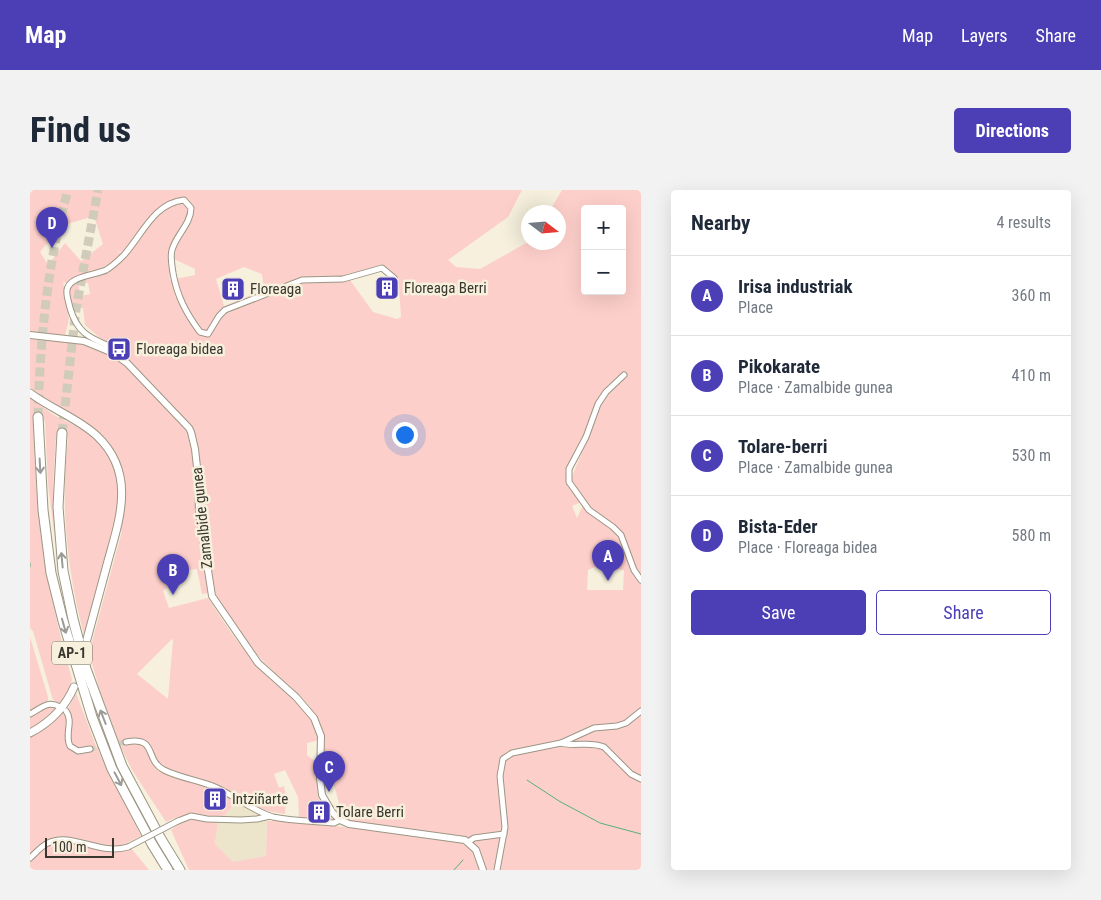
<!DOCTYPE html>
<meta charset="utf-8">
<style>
:root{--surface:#fff;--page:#f2f2f3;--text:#1f2937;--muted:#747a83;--line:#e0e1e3;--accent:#4c3fb6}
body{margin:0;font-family:"Roboto Condensed",sans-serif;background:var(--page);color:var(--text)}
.controls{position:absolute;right:15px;top:15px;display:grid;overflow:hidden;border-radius:5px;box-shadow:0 5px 20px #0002}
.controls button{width:45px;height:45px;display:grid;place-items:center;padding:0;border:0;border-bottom:1px solid var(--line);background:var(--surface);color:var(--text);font:25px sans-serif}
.compass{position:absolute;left:491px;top:15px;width:45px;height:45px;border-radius:50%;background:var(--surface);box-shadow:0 5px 20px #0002;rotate:106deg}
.scale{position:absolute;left:15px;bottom:12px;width:69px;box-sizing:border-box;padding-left:5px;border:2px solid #38362e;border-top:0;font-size:14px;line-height:18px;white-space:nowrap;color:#38362e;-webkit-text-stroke:4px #f6f0dd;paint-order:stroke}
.you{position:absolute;left:374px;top:244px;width:18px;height:18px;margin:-12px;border:4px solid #fff;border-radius:50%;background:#1a73e8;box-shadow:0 0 0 8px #1a73e833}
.badge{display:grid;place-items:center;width:32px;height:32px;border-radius:50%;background:var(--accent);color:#fff;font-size:16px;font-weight:700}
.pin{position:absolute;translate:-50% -41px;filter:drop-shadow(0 1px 2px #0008)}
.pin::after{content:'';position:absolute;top:26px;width:18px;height:15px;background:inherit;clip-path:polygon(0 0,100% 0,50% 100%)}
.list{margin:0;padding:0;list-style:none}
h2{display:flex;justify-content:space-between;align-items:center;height:65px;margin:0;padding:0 20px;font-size:21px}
h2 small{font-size:16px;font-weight:400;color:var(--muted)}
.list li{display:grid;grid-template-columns:32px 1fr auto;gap:15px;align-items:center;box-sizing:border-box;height:80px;padding:0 20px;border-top:1px solid var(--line)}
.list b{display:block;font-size:19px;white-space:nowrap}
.list p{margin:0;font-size:16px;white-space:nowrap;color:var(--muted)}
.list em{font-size:16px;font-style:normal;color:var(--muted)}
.actions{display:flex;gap:10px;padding:15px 20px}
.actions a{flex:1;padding:11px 0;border:1px solid var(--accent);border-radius:5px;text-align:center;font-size:18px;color:var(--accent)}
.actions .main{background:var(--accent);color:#fff}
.map{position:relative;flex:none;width:611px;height:680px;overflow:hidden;border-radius:5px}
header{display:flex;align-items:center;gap:30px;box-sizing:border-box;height:70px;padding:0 25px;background:var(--accent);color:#fff}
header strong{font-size:24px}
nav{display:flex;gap:28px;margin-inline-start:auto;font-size:18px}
.intro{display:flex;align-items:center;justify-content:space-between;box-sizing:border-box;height:120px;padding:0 30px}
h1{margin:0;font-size:35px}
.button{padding:12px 22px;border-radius:5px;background:var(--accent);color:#fff;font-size:18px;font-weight:700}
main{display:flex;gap:30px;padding:0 30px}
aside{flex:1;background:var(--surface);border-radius:5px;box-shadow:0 5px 20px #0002}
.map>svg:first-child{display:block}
</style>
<header>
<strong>Map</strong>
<nav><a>Map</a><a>Layers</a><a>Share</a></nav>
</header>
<div class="intro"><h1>Find us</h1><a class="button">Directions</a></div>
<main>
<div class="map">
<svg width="611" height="680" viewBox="0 0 611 680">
<rect width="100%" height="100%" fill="#f6f0dd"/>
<polygon fill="#ede5cb" points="205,610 235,625 237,631 236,666 203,673 185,654 188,632 201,618"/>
<g fill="#fdcfca" fill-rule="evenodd">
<path d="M 0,0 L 492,0 L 478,27 L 418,70 L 426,77 L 450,79 L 498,52 L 528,52 L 528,22 L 519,22 L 532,0 L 611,0 L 611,680 L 455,680 L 449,658 L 442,660 L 449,680 L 159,680 L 141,640 C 146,637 149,632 154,630 C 164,626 177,632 188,632 L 185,654 L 203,672 L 236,666 L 237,631 L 255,630 L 305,636 L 403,649 L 403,642 L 319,631 L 311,626 L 302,616 L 309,613 L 299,576 L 293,574 C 294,561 296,545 290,533 C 279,509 256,494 238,476 C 215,454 192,424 182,394 L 178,403 L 172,404 L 167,379 L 159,380 L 133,401 L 139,418 L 178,408 C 190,426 202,445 216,462 C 222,470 229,478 236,485 C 255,505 284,521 289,550 L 277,553 L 277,565 L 287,573 L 287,596 L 288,607 L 306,630 L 303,631 L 269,627 L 268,607 L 255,580 L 244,584 L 249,598 L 254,596 L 256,606 L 255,624 L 237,621 L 172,591 L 134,577 L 142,586 L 189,601 L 205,610 L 201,618 L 193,627 C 169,628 159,620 136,632 L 102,580 L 88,551 L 70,501 L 59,463 L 92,341 L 85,334 L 54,445 C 37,380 30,315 38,248 L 34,244 L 28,244 L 26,246 L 23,295 L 25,350 L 18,293 L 15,231 L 10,228 L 4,230 C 4,320 17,402 42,489 L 39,500 L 31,514 L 23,510 L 3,441 L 0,438 L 0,208 L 24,225 L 50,238 L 53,231 L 13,207 L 0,197 L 0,149 C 24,151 47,151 70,160 C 77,163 84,168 90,171 L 92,165 L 90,158 L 70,148 L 55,135 L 53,118 L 42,118 L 39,101 L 40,97 L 48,90 L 50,106 L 60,104 L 58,93 L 56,93 L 54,88 C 71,83 84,79 97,65 L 86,60 L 92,64 C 75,84 52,78 37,94 L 33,91 L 39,129 L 35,145 L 0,142 ZM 555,19 L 592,19 L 592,101 L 555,101 ZM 64,26 L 73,54 L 51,71 L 35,53 L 18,75 L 10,62 L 20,50 L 29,48 L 34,35 ZM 142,54 L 146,58 L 144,69 L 165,79 L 165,85 L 140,90 L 138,66 ZM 214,77 L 232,84 L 234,100 L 194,116 L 186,89 ZM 352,80 L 369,97 L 371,127 L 367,129 L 343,122 L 320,90 ZM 568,212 L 572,214 L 541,289 L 555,311 L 547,328 L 542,316 L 551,312 L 537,291 L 536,283 ZM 565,377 L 594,380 L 593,400 L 557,400 L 558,380 ZM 142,449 L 143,450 L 138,509 L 107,484 Z"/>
<polygon points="0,447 18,507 18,511 36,523 46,503 66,556 111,646 97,653 119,680 0,680"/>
</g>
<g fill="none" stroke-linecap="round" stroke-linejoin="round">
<g stroke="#57ae85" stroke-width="1">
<polyline points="0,373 0,377"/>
<polyline points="497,590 529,611 570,633 611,644"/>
<polyline points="424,680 433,670"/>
</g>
<polyline stroke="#d0cbba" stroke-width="5" stroke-dasharray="5 2.5" stroke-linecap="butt" points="60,559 96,552"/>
<g stroke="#d0cbba" stroke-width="9" stroke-dasharray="9 4.5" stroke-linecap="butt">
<path d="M 8,227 C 10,150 17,74 38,0"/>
<polyline points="32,243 46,119 68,0"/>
</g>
<g stroke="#9b9684" stroke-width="7">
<g id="minor">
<path d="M 83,163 L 82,159 L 79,156 C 58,147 47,142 40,118 C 39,113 36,105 37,100 C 39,86 66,85 76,80 C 83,76 89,70 94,65 C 112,45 124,13 154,10 L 161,18 C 161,34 146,45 142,60 C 140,67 142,76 143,83 C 147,106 156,123 170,142 L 178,144 L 189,126 L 195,120 L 272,90 L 313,89 L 352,78 L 364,88"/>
<polyline points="594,185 576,202 568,214 556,247 539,279 539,292 559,320 583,337 591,345 604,380 611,390"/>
<path d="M 36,521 C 44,532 34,544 40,556 L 48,561 L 60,559"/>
<path d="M 0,524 C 12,518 17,510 30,517"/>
<path d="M 96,552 C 128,546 114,570 134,580 C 150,588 168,590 185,597 C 203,605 225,622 243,627 C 262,631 284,631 304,633 L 310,630"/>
<path d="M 531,553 C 545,557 560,551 574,557 L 601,584 L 611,589"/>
<polyline points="148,631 161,626 177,629 211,630 227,629 240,626"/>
<polyline points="438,652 444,648 474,644"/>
<path d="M 0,668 C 6,663 11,656 18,653 C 42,641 69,666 98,657"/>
<polyline points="467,680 475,637 470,586 473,569 482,563 531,553 564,538 587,536 596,533 611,521"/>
</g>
</g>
<g stroke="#9b9684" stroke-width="8">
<polyline id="tertiary" points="0,145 54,151 83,163 97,173 159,238 161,242 165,259 168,286 169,322 182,406 228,473 266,507 284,528 291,546 290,588 292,605 302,622 310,630 319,634 435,650 446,660 453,680"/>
</g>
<g stroke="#9b9684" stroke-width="9">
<g id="secondary">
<path d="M 0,203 C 21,219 48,228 67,246 C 106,283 90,328 78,371 C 71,397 64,423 57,449"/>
<path d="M 0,543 C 21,532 35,518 44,497"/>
</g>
</g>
<g stroke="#9b9684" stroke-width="11">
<g id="motorway">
<polyline points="8,227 13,320 21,383 33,431 62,527 82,579 122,654 138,680"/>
<polyline points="32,243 28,317 33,381 43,429 56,479 92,576 131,649 150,680"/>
</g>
</g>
<use href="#minor" stroke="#fff" stroke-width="5"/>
<use href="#tertiary" stroke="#fff" stroke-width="6"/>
<use href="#secondary" stroke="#fff" stroke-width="7"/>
<use href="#motorway" stroke="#fff" stroke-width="9"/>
<g stroke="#9b9684" stroke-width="7" stroke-linecap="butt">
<polyline id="minor-bridge" points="98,657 148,631"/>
</g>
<use href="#minor-bridge" stroke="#fff" stroke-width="5"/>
</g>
<defs><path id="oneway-shaft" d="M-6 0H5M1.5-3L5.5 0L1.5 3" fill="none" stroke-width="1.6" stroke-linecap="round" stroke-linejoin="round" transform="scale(1.25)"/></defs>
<g stroke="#9c9a96">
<use href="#oneway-shaft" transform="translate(10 276) rotate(87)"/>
<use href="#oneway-shaft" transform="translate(32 370) rotate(-95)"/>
<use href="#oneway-shaft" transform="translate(34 436) rotate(74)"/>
<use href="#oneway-shaft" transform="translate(73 527) rotate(-111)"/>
<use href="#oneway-shaft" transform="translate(88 589) rotate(62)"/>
</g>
<defs>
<g id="building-square" transform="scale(1.25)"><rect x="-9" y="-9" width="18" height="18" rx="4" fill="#4c3fb6" stroke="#f6f0dd"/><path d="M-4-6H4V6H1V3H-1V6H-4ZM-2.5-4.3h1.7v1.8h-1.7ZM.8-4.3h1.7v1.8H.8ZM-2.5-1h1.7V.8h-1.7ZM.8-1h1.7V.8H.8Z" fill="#fff"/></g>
<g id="bus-square" transform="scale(1.25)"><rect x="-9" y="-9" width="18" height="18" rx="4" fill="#4c3fb6" stroke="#f6f0dd"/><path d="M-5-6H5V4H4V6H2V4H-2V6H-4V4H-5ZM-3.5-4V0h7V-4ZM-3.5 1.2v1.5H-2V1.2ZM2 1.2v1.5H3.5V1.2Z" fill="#fff"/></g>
</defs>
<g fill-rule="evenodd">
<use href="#building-square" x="357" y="98"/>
<use href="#building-square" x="203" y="99"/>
<use href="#bus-square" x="89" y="159"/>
<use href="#building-square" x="185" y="609"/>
<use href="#building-square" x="289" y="622"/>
</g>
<g text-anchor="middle" stroke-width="5" stroke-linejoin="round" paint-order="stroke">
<rect fill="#f6f0dd" stroke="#716e62" stroke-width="1" x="22" y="451.5" width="40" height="23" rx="4"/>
<g font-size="14" font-weight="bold" fill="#38362e">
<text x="42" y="468">AP-1</text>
</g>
<g font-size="15" fill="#38362e" stroke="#f6f0dd" text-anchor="start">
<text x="374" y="103">Floreaga Berri</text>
<text x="220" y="104">Floreaga</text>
<text x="106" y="164">Floreaga bidea</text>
<text x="202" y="614">Intziñarte</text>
<text x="306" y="627">Tolare Berri</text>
</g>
<g font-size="15" fill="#38362e" stroke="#f6f0dd">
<text transform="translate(172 328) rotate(-96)" y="5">Zamalbide gunea</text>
</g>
</g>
</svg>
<div class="controls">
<button>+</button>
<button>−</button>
</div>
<svg class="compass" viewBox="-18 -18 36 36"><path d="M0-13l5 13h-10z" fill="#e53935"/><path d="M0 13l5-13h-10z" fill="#747a83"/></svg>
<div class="scale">100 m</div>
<div class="you"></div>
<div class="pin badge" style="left:578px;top:391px">A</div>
<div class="pin badge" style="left:143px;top:405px">B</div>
<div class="pin badge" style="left:299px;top:602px">C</div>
<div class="pin badge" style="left:22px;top:58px">D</div>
</div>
<aside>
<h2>Nearby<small>4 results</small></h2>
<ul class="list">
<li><span class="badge">A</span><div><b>Irisa industriak</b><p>Place</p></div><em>360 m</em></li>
<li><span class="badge">B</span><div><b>Pikokarate</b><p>Place · Zamalbide gunea</p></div><em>410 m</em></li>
<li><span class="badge">C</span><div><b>Tolare-berri</b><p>Place · Zamalbide gunea</p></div><em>530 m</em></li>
<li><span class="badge">D</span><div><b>Bista-Eder</b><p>Place · Floreaga bidea</p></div><em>580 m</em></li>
</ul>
<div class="actions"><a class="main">Save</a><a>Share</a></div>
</aside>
</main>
